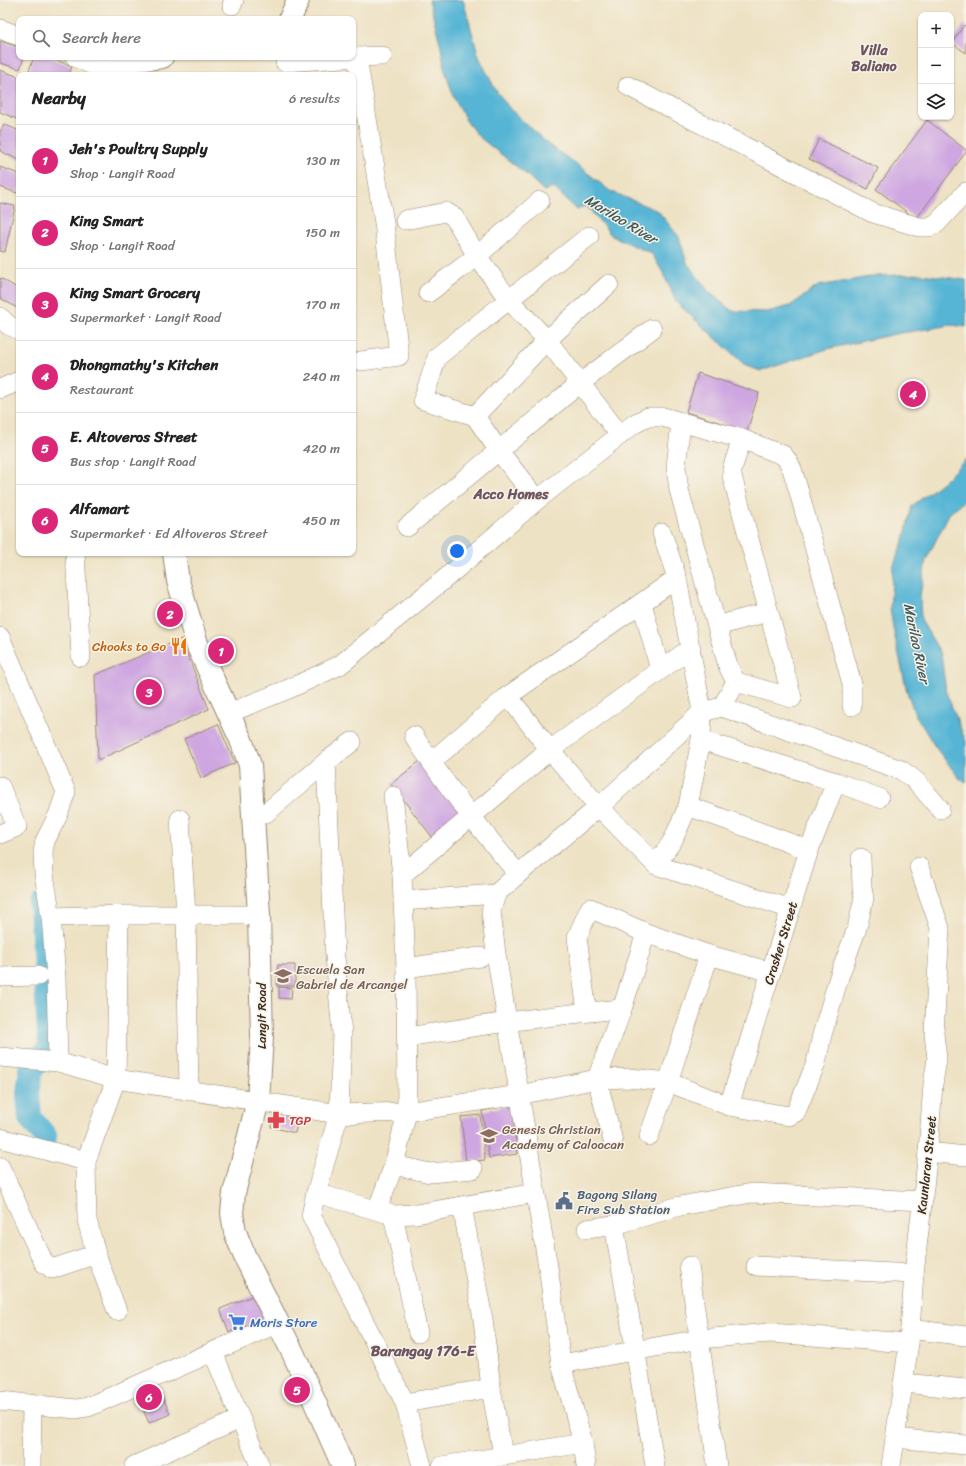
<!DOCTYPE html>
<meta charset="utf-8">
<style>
:root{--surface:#fff;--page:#f2f2f2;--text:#222;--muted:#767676;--line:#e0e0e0;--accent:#db2777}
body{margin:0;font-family:Sriracha,sans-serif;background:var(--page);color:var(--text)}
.controls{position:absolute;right:12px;top:12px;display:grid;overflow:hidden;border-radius:8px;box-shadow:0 1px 3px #0004}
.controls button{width:36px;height:36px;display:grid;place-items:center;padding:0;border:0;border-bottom:1px solid var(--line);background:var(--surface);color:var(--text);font:20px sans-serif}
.you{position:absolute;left:457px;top:551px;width:14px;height:14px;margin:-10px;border:3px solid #fff;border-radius:50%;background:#1a73e8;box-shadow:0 0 0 6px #1a73e833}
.badge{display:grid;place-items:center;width:26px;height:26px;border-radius:50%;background:var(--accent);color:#fff;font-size:13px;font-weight:700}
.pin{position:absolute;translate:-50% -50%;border:2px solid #fff;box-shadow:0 1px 4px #0006}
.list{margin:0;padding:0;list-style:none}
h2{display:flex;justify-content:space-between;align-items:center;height:52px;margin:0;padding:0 16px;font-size:17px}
h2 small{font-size:13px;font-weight:400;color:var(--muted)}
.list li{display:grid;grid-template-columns:26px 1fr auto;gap:12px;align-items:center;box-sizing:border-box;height:72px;padding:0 16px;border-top:1px solid var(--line)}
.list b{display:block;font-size:15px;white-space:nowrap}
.list p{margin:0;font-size:13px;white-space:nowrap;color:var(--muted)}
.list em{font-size:13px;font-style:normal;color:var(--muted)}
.icon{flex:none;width:22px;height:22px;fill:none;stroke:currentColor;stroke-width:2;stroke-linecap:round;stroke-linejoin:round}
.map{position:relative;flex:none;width:966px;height:1466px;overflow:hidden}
.search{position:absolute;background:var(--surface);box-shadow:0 1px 3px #0004;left:16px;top:16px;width:340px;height:44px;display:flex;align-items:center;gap:10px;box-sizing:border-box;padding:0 14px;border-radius:8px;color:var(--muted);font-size:15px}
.panel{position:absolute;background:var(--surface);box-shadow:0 1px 3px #0004;left:16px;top:72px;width:340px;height:484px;border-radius:8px}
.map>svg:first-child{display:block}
</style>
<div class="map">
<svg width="966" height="1466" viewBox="0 0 966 1466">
<rect width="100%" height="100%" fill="#f7f3e8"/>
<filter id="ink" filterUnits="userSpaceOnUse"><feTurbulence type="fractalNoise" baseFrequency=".025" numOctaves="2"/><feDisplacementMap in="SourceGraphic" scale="8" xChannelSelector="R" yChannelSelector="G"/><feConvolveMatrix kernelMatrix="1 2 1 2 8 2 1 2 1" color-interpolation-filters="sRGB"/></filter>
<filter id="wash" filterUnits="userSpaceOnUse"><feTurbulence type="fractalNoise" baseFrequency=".012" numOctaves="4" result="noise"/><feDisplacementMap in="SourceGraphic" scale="16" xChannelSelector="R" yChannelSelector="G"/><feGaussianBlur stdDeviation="0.9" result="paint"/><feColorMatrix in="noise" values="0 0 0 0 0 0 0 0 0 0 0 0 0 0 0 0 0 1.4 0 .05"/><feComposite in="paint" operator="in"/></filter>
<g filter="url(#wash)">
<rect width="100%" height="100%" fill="#eee2c4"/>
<g fill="#56b5d5" stroke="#48707a">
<polygon points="429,0 463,0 479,57 495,89 510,109 549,145 579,166 610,191 658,211 679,237 687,263 709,292 732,311 767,312 790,306 818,286 875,276 921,274 966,280 966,327 952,325 895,334 827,349 761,371 746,366 676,302 663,273 652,254 612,236 586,205 577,210 553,187 544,191 527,175 478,136 467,122 455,100 445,71 441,47"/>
<polygon points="966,459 966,499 949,514 926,560 920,596 921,620 941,654 946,692 966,742 966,783 959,778 936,748 915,714 907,692 894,633 890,609 893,567 904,539 912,506 944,481"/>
</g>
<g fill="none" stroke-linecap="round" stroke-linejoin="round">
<polyline stroke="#56b5d5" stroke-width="24" points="41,905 50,1047 31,1070 28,1093 30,1118 45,1136"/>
</g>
<g id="blocks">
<g fill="#cea6e1">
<polygon points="964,25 966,27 966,53 952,43"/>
<polygon points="0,41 19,47 19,57 24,57 20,69 0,63"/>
<polygon points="34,57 47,57 72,66 69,75 34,75 28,73"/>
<polygon points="145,66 147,75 131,75 130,69"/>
<polygon points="0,70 19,77 19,120 0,112"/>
<polygon points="927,120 966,150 966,152 916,219 876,189"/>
<polygon points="4,124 19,131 19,160 0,151 0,132"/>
<polygon points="819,139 878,168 868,189 809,159"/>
<polygon points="0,167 19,174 19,187 17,193 0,187"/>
<polygon points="0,203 15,206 5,252 0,251"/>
<polygon points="0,278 19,289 19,309 0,298"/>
<polygon points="698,373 759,393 747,431 686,412"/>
<polygon points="181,639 209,709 98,760 95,675"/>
<polygon points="218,724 235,763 201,778 184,739"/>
<polygon points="420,761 463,814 433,838 391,784"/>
<polygon points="278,965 295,965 295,986 277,986"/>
<polygon points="279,987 292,988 291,999 279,998"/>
<polygon points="506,1106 511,1107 513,1110 517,1154 489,1158 482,1111"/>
<polygon points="274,1113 298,1119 295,1133 271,1127"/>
<polygon points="480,1115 485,1160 466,1162 461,1117"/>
<polygon points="257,1294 266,1318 229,1332 220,1309"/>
<polygon points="159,1389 170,1414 149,1423 138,1398"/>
</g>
</g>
</g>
<g filter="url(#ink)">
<use href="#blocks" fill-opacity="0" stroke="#948671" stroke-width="1"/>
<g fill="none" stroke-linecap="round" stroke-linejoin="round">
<g stroke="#948671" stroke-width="20">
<g id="minor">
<polyline points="232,5 234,0"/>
<polyline points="0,29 19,36"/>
<polyline points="75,57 106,71"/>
<polyline points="357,57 384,223 399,356 361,361"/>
<polyline points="285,62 357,57 382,56"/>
<polyline points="628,86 873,213 919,227 929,227 937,223 966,192"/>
<polyline points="405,220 446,212 454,217 477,256 509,300 547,340 620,435"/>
<polyline points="428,293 477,256 540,201"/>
<polyline points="0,317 8,325 19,330"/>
<polyline points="0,389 19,381"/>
<polyline points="475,416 547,340 609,284"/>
<polyline points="681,422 676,467 679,490 728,666 736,682 792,698"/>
<polyline points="742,439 732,469 732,476 792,698"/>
<polyline points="537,500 499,451 475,416 423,400 437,357 589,236"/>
<polyline points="407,527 579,384 652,329"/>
<polyline points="75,553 81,657"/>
<polyline points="642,603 660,670"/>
<polyline points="717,626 768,612"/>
<polyline points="0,637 66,792 58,815 45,841 43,852 44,874 51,917 56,977 58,1062"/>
<polyline points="508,696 550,750 599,807 656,865 791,909"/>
<polyline points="722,707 901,770 916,781 940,809"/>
<polyline points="229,713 291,688 340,665 441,582 537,500 634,424 648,417 663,417 742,439 772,451 783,455 788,461 792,469 799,492 852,684 852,706"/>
<path d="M 414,736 C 445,785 481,830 518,874"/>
<polyline points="701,740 836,782 879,798"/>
<polyline points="326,762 335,957 342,1034 339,1114 316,1193 311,1215 405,1403 422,1466"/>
<polyline points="431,762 508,696 677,578"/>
<polyline points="0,786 17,827 0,834"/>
<polyline points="688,806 809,850"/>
<polyline points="253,816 266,813 326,762 352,742"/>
<polyline points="180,819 186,915 189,1091"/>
<polyline points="656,865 673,840 688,806 701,740 702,712 677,578 662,533"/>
<polyline points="402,875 550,750 691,648"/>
<polyline points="403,901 496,894"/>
<polyline points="51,917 119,915 259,915"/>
<polyline points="406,968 480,957"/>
<polyline points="0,977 38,976"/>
<polyline points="587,1012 577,937 590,908 646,933 709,955 771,972"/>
<path d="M 407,1037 C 478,1026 550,1015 622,1009"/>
<polyline points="0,1057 58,1062 116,1079 339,1114 407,1112 519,1095 597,1079 630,1078 668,1082 729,1106 789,1116 796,1112 816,1063 822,1035 839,977 857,928 864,898 862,888 861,858"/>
<polyline points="729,1106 809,850 836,782"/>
<polyline points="649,1136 668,1082 709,955"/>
<polyline points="0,1138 86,1161"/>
<polyline points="613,1141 597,1079 622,1009 646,933"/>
<polyline points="928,1152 966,1156"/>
<polyline points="394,1165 430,1173 473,1169"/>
<polyline points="0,1167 44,1263 52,1269 96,1254"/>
<polyline points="316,1193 393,1215 416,1214 535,1193"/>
<polyline points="462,1206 483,1319 491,1388 503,1455"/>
<polyline points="377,1210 394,1165 407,1112 406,968 402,875 393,796"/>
<polyline points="393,1215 418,1333"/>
<polyline points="614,1225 655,1466"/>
<polyline points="587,1229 614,1225 680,1206 752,1193 923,1201"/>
<polyline points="689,1266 717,1466"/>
<polyline points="756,1266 914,1274"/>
<polyline points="117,1311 96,1254 87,1220 86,1161 116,1079 119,915"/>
<polyline points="910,1329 966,1336"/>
<polyline points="213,1352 260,1466"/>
<polyline points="561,1364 700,1339 770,1333 909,1343"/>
<polyline points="903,1383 966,1389"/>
<polyline points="0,1401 76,1409 88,1407 278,1323"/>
<polyline points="405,1403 491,1388"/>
<polyline points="895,1438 966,1445"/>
<polyline points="31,1466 32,1405"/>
<polyline points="134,1466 240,1419"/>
<polyline points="442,1466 583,1443"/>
<polyline points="586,1466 583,1443 561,1364 549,1273 496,954 491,911 496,894 518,874 599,807 702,712 722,707 736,682"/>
<polyline points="891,1466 909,1343 914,1274 928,1152 933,1084 937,1059 934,1034 940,928 919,867"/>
</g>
</g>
<g stroke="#948671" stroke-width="24">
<g id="major">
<polyline points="290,19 298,0"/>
<path d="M 105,75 C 110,60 148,59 162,57"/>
<polyline points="174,553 178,581 198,647 241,740 250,765 259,915 262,1037 258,1101 234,1193 232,1213 235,1232 245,1257 294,1355 343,1466"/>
</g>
</g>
<use href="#minor" stroke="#fff" stroke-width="19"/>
<use href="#major" stroke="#fff" stroke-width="22"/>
</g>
</g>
<defs>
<g id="restaurant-bare" transform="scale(1.38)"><path d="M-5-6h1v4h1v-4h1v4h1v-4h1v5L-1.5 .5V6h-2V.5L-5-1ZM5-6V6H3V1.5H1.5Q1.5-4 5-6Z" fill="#e8710a" stroke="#f7f3e8" stroke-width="2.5" paint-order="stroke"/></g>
<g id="school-bare" transform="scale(1.38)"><path d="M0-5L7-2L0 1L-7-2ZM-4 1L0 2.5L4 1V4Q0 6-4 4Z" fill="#8d6e63" stroke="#f7f3e8" stroke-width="2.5" paint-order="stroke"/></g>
<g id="pharmacy-bare" transform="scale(1.38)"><path d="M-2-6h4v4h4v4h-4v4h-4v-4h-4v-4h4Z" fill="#e0444e" stroke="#f7f3e8" stroke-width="2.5" paint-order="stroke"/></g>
<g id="civic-bare" transform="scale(1.38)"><path d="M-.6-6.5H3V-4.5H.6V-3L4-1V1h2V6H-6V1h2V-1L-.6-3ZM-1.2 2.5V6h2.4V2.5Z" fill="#5c6f8a" stroke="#f7f3e8" stroke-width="2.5" paint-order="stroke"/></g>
<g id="supermarket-bare" transform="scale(1.38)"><path d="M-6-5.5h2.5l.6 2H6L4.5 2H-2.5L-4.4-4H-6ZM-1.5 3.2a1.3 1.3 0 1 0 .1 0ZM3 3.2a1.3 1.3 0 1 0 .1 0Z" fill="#3f7fe0" stroke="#f7f3e8" stroke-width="2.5" paint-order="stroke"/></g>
</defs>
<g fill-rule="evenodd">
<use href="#restaurant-bare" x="179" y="646"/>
<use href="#school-bare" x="283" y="976"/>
<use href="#pharmacy-bare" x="276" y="1120"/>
<use href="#school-bare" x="489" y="1136"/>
<use href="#civic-bare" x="564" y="1201"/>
<use href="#supermarket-bare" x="237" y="1322"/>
</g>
<g text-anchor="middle" stroke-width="3" stroke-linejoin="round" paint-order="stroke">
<g font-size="13" fill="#c56008" stroke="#f7f3e8" text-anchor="end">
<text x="166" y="651">Chooks to Go</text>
</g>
<g font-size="13" fill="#3b2a1e" stroke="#f7f3e8">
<text transform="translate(780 943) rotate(-73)" y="5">Crasher Street</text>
<text transform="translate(261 1016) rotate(-90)" y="5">Langit Road</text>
<text transform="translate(926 1165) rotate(-84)" y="5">Kaunlaran Street</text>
</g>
<g font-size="13" fill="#785e54" stroke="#f7f3e8" text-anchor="start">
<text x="296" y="974">Escuela San<tspan x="296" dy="15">Gabriel de Arcangel</tspan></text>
<text x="502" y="1134">Genesis Christian<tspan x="502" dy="15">Academy of Caloocan</tspan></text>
</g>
<g font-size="13" fill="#be3a42" stroke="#f7f3e8" text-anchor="start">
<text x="289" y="1125">TGP</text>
</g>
<g font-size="13" fill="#4e5e75" stroke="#f7f3e8" text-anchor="start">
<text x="577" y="1199">Bagong Silang<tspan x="577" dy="15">Fire Sub Station</tspan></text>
</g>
<g font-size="13" fill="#366cbe" stroke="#f7f3e8" text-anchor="start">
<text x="250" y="1327">Moris Store</text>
</g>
<g font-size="14" font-weight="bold" fill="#6e5562" stroke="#f7f3e8">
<text x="874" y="55">Villa<tspan x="874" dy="16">Baliano</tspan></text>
<text x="511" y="499">Acco Homes</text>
</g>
<g font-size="14" font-style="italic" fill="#445b5e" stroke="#f7f3e8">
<text transform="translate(621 219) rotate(31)" y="5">Marilao River</text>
<text transform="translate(917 643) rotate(78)" y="5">Marilao River</text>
</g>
<g font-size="15" font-weight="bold" fill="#6e5562" stroke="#f7f3e8">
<text x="423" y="1356">Barangay 176-E</text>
</g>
</g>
</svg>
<div class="controls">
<button>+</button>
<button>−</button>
<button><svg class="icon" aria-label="layers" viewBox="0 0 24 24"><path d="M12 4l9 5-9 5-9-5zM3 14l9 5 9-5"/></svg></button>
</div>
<div class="you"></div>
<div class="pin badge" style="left:221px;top:651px">1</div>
<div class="pin badge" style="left:170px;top:614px">2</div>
<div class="pin badge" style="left:149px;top:692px">3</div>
<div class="pin badge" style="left:913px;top:394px">4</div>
<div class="pin badge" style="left:297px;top:1390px">5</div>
<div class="pin badge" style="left:149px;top:1397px">6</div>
<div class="search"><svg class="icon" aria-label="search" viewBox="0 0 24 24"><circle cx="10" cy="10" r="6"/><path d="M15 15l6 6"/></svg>Search here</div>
<section class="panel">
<h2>Nearby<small>6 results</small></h2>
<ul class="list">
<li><span class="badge">1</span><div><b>Jeh's Poultry Supply</b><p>Shop · Langit Road</p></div><em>130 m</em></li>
<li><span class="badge">2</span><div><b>King Smart</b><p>Shop · Langit Road</p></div><em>150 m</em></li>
<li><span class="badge">3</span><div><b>King Smart Grocery</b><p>Supermarket · Langit Road</p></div><em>170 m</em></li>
<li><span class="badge">4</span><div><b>Dhongmathy's Kitchen</b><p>Restaurant</p></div><em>240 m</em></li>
<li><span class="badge">5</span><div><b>E. Altoveros Street</b><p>Bus stop · Langit Road</p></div><em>420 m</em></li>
<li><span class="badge">6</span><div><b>Alfamart</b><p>Supermarket · Ed Altoveros Street</p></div><em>450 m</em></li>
</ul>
</section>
</div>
